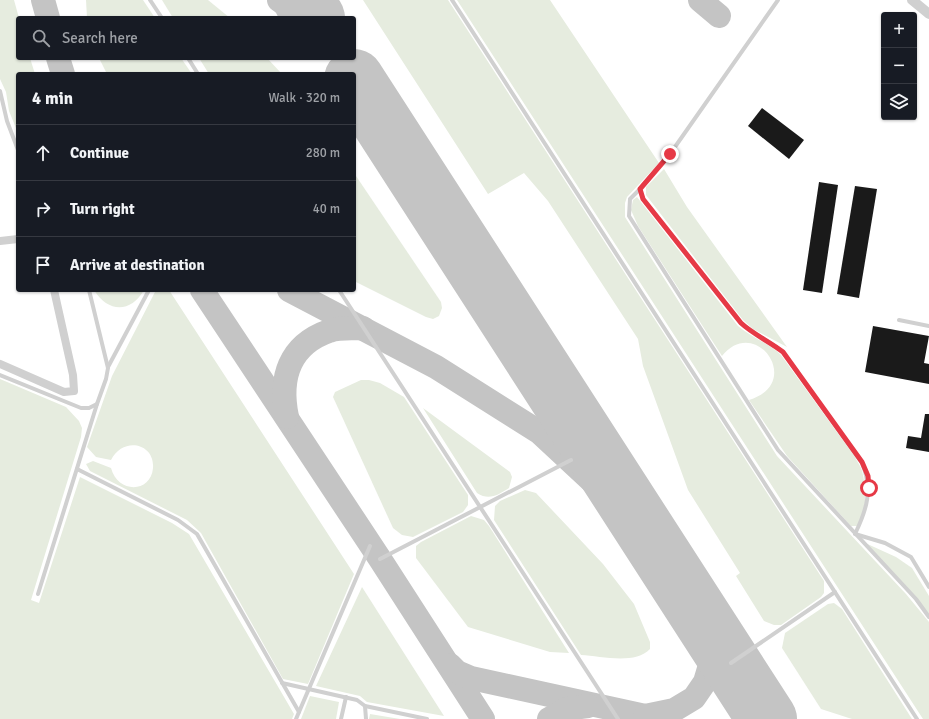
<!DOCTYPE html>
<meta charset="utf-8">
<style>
:root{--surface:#171b24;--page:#20242c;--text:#f1f3f6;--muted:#9ea1a6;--line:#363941}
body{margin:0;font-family:Signika,sans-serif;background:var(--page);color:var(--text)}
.controls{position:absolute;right:12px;top:12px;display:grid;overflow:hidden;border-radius:4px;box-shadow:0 1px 3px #0004}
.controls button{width:36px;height:36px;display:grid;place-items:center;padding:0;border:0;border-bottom:1px solid var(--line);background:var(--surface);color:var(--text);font:20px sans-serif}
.stop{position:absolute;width:12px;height:12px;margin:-9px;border:3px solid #e63946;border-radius:50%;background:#fff}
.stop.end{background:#e63946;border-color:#fff;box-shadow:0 1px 4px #0008}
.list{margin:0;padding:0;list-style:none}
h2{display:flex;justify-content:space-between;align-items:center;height:52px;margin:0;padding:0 16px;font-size:17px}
h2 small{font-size:13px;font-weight:400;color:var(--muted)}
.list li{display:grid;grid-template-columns:26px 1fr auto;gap:12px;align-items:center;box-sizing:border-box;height:56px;padding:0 16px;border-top:1px solid var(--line)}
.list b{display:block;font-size:15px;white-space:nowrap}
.list em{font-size:13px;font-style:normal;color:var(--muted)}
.icon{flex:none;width:22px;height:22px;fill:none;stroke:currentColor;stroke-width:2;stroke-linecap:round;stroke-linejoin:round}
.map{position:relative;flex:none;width:929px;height:719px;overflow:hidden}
.search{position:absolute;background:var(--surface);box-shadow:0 1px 3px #0004;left:16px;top:16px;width:340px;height:44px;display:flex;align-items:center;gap:10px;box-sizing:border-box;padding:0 14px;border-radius:4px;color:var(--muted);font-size:15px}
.panel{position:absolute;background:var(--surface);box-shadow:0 1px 3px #0004;left:16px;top:72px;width:340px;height:220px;border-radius:4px}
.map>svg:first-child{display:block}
</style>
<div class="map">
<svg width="929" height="719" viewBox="0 0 929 719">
<rect width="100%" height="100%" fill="#fff"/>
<g fill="#e6ecdf">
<polygon points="0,0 14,0 19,18 18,58 30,58 35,74 18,74 18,133 9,111 6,92 0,79"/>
<polygon points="86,0 143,0 155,18 87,18"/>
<polygon points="162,0 208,0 230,18 173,18"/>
<polygon points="363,0 448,0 824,581 824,593 821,597 781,625 774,625 764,621 736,576 740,573 688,490 643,366 638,339 548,201 524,173 488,194"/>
<polygon points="457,0 550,0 659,163 627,197 625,203 625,217 777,456 906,594 929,622 929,719 923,719"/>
<polygon points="99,58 181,58 192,74 107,74"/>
<polygon points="199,58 267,58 282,74 209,74"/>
<polygon points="664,169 687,207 787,347 753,329 743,320 646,195 646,187"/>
<polygon points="354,173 441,302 442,308 439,316 433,319 426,317 354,281"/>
<path d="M 637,197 L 738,326 C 752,338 769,343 781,355 L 855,457 C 857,462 861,466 862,471 C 866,485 868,516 857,526 L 851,526 L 787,456 L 749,400 C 805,383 755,314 722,356 L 638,226 L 631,210 L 633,200 Z"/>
<path d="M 94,290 L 144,290 C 131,313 108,313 94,290 Z"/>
<path d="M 156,290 L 169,290 L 354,574 L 308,684 L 283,679 L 201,533 L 187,520 L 90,471 L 86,464 L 93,461 L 111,468 C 118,494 151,493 153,468 C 155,443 123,436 111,460 L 96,457 L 87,447 L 112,376 Z"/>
<polygon points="0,379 66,407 79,421 82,428 81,437 31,600 39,603 80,477 172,523 189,534 294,714 292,719 0,719"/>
<polygon points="361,380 369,380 380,383 404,397 468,495 468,505 463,512 413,537 402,535 393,528 333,397 335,392"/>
<path d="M 423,408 L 510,472 L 512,477 L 509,488 C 498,495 489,501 477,493 Z"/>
<path d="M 525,490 L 536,493 L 603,564 L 634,604 L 650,642 L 650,649 C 635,665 601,656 581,655 L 494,520 L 495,506 L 500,501 Z"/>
<polygon points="471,516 484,520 489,526 569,653 550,652 468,627 416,558 416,546 421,542"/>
<polygon points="863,542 896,557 912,568 929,596 929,616"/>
<polygon points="362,587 444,716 367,702 360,696 316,686"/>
<polygon points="834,603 842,609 912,719 852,719 821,709 782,648 785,633 828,604"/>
<polygon points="310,696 339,702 336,719 301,719"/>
<polygon points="370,714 400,719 369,719"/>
</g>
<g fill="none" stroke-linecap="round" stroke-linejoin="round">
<g stroke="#c4c4c4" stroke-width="24">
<polyline points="43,0 48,18"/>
<polyline points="279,0 304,18"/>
<polyline points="700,0 719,16"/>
<polyline points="58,58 63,74"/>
<polyline points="202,290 380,559 483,719"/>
<polyline points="289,290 436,367 539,432 596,485 665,560"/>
<path d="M 287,417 C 279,378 289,345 329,331 C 339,327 352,329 363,328"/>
<polyline points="450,665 457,672 471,678 659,719"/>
<polyline points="645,716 674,710 694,698 705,682 711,662 710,631"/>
<polyline points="549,719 567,709 588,706"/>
</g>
<g stroke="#c4c4c4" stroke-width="60">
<polyline points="303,0 315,18"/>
<polyline points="354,79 767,719"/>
</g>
</g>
<g fill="#1a1a1a">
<polygon points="762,108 804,140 789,159 748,126"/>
<polygon points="819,182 838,185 822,293 803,290"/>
<polygon points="855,186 877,189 859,298 837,294"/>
<polygon points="873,326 929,336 924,363 929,364 929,384 865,372"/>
<polygon points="925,414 929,414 929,452 906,448 908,436 921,438"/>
</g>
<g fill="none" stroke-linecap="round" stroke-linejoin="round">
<g stroke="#d0d0d0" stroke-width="4">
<polyline points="150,0 162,18"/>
<polyline points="452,0 917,719"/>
<path d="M 778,0 L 670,154 L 640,189 L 643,199 L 741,323 C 754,334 769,341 783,352 L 862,463 C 873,490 867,509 855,534 L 885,543 L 911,557 L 929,587"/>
<polyline points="188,58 198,74"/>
<polyline points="0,91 7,121 18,150"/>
<polyline points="640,189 630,199 629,216 778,450 916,599 929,617"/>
<polyline points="339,290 618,719"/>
<polyline points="899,320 929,326"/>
<polyline points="108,367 149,290"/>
<polyline points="0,375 81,408 89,408 97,404 106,379 108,368 89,290"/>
<polyline points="77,469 178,520 197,534 299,712"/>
<polyline points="380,559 571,460"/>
<polyline points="38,594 97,404"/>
<polyline points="731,663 835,592"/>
<polyline points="282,683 357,700 365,706 366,719"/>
<polyline points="365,706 427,719"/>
<polyline points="296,719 370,546"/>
<polyline points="341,719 346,697"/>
</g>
<g stroke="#d0d0d0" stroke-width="8">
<polyline points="0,241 18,239"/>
<polyline points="0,364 64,392 74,391 73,375 54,290"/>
</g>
<polyline stroke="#d0d0d0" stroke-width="10" points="912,0 929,14"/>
</g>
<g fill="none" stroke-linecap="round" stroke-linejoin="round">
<path stroke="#e63946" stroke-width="5" d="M 670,154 L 640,189 L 643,199 L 741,323 C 754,335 769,341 783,352 L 862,462 L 868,476 L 869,488"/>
</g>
</svg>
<div class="controls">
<button>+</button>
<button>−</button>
<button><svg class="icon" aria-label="layers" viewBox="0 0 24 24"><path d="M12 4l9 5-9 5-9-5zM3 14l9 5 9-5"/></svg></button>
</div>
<div class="stop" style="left:869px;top:488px"></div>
<div class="stop end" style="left:670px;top:154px"></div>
<div class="search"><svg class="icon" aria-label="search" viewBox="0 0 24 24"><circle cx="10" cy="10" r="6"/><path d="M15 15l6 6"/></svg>Search here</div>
<section class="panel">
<h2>4 min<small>Walk · 320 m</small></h2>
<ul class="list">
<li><svg class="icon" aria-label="ahead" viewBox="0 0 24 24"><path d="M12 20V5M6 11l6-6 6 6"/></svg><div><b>Continue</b></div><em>280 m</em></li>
<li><svg class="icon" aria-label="right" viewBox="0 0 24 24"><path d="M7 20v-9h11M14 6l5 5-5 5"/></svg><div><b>Turn right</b></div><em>40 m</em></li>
<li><svg class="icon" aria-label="arrive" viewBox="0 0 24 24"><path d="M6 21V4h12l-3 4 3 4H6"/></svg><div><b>Arrive at destination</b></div></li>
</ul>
</section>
</div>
